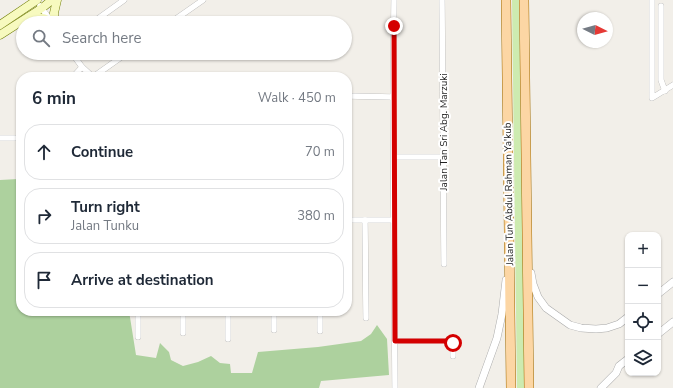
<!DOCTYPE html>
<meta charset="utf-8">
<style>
:root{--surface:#fff;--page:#f2f2f3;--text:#1f2937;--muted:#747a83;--line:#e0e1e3}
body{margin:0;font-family:"Nunito Sans",sans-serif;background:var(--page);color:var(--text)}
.controls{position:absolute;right:12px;bottom:12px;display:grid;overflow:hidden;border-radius:8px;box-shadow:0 1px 3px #0004}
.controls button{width:36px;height:36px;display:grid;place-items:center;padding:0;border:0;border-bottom:1px solid var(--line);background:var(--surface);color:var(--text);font:20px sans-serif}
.compass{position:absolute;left:577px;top:12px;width:36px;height:36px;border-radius:50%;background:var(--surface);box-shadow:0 1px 3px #0004;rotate:95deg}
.stop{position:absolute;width:12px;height:12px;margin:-9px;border:3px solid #d40000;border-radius:50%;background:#fff}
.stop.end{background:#d40000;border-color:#fff;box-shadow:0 1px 4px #0008}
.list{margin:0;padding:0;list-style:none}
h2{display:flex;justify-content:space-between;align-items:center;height:52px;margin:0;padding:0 16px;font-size:17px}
h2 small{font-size:13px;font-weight:400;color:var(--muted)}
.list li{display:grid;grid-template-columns:26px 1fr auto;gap:12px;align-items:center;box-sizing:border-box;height:56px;margin:0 8px 8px;padding:0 8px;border:1px solid var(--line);border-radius:16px}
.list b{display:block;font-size:15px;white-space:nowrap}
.list p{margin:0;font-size:13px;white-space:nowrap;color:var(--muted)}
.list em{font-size:13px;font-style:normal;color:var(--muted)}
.icon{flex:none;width:22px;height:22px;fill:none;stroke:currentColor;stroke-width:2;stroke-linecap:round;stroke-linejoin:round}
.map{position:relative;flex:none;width:673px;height:388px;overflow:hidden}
.search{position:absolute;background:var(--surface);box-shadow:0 1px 3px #0004;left:16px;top:16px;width:336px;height:44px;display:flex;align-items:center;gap:10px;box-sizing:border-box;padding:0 14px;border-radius:22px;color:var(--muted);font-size:15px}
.panel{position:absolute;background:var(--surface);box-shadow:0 1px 3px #0004;left:16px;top:72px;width:336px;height:244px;border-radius:16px}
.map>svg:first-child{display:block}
</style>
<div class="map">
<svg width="673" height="388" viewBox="0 0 673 388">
<rect width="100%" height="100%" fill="#f2efe9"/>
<polygon fill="#cdebb0" points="512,0 519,0 525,388 517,388"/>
<polygon fill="#add19e" points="21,166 21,311 129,311 136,355 156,358 160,343 169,352 171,360 183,366 198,362 211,356 220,363 230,364 231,373 252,373 258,352 318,347 361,341 371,334 377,325 387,339 389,375 321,381 319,388 0,388 0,180 18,179"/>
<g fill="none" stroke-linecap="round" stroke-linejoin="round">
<g stroke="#a9a9a9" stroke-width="6">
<g id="minor">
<polyline points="394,0 393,97 395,388"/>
<polyline points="442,0 444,264"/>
<polyline points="652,0 652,98 673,85"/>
<polyline points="40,6 51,21"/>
<polyline points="661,6 661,80 665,91"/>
<polyline points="92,23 124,0"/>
<polyline points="170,23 203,0"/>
<polyline points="72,53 82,67 93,77"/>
<polyline points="73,77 82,67"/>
<polyline points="93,77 127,53"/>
<polyline points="347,96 393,97"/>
<polyline points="0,138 15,138"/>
<polyline points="394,157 442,157"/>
<polyline points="347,220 394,220"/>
<polyline points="365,220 366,318"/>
<polyline points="138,311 138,337"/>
<polyline points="274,311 274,330"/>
<polyline points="320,311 320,331"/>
<polyline points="183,333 183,311"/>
<polyline points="228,339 228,311"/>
<polyline points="395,341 451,341 453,344 453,356"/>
</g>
</g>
<g stroke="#a9a9a9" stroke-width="8">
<g id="tertiary">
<polyline points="531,273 533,284 538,297 546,308 570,325 581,328 596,329 607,328 619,324 628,317"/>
<polyline points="658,294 673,282"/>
<polyline points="658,334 673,322"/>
<polyline points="479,388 497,338 502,314 506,280"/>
<polyline points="601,388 616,373 619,366 628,359"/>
</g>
</g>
<g stroke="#707d05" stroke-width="9">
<g id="secondary">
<path d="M 29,17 C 38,16 45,17 52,23"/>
<polyline points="54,23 54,13 57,0"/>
<polyline points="0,25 37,0"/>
<polyline points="0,35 42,8 52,0"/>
</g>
</g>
<g stroke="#a06b00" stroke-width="10">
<g id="primary">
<polyline points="506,0 511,388"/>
<polyline points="524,0 529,388"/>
</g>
</g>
<use href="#minor" stroke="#fff" stroke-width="5.5"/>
<use href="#tertiary" stroke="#fff" stroke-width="7"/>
<use href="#secondary" stroke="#f7fabf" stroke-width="8"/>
<use href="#primary" stroke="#fcd6a4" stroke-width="9"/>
</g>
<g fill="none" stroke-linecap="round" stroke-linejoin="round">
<polyline stroke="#d40000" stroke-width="5" points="394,26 395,341 451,341 453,343"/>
</g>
<g text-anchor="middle" stroke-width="4" stroke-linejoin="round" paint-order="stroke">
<g font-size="10" fill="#222" stroke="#fff">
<text transform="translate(443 132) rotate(-90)" y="4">Jalan Tan Sri Abg. Marzuki</text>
<text transform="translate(508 194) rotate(-91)" y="4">Jalan Tun Abdul Rahman Ya'kub</text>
</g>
</g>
</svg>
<div class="controls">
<button>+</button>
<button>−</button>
<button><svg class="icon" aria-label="locate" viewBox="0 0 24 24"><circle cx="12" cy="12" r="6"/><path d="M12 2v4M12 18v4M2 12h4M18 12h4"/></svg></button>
<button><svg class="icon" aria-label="layers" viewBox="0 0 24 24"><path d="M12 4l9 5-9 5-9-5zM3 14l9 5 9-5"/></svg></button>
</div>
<svg class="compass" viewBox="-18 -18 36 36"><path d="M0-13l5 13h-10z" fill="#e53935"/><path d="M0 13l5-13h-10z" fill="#747a83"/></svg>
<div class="stop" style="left:453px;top:343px"></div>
<div class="stop end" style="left:394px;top:26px"></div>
<div class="search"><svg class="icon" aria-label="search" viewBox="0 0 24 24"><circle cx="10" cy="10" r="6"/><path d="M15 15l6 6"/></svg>Search here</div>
<section class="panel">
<h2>6 min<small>Walk · 450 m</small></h2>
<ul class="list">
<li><svg class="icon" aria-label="ahead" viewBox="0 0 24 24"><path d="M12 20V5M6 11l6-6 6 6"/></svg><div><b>Continue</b></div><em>70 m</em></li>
<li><svg class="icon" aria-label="right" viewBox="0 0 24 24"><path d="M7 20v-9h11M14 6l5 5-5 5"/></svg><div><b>Turn right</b><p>Jalan Tunku</p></div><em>380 m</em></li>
<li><svg class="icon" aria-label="arrive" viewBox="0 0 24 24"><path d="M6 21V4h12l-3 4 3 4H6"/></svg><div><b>Arrive at destination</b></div></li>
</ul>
</section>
</div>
